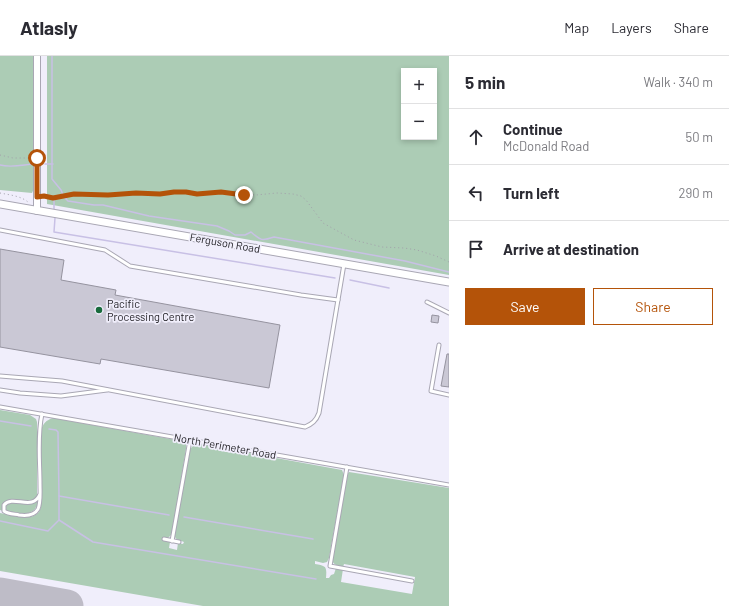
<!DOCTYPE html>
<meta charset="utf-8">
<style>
:root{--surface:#fff;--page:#f7f7f7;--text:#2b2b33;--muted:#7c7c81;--line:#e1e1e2;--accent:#b45309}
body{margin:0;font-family:Barlow,sans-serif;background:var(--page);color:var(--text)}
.controls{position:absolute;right:12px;top:12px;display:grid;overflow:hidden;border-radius:0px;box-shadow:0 2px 6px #0003}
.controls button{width:36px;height:36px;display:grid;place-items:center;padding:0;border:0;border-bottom:1px solid var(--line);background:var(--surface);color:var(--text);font:20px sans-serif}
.stop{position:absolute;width:12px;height:12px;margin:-9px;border:3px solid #b45309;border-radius:50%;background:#fff}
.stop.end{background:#b45309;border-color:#fff;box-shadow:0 1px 4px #0008}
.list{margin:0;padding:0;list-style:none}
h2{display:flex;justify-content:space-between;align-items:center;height:52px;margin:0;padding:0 16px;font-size:17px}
h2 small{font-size:13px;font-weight:400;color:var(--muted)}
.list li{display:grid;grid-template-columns:26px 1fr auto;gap:12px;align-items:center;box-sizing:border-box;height:56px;padding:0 16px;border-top:1px solid var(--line)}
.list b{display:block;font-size:15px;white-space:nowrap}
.list p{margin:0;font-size:13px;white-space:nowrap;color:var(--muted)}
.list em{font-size:13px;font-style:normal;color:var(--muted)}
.actions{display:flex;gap:8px;padding:12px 16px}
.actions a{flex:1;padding:9px 0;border:1px solid var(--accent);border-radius:0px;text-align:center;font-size:14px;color:var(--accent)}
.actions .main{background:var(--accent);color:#fff}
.icon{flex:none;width:22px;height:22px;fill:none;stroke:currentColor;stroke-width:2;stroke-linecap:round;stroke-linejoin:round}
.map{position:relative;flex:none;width:449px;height:550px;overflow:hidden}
header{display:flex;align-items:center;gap:24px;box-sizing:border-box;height:56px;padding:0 20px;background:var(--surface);border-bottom:1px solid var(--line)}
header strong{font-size:19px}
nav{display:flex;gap:22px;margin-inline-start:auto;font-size:14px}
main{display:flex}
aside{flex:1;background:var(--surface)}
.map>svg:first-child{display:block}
</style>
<header>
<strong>Atlasly</strong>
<nav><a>Map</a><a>Layers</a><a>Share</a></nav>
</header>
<main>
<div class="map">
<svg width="449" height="550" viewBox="0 0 449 550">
<rect width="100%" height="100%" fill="#f0eefb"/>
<g fill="#acccb5" fill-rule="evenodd">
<polygon points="0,0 34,0 35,130 32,137 0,134"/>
<path d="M 47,0 L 449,0 L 449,219 L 47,148 ZM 404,15 L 434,15 L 434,81 L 404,81 Z"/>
<path d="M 0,354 L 30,359 L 36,363 L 37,366 L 37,440 C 27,453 10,435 2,450 L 3,455 L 0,454 Z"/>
<path d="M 53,362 L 182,385 L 186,388 L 186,393 L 172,478 L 168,482 L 163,482 L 163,484 L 170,486 L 169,492 L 177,494 L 178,487 L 183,488 L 184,486 C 179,484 175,484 174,478 L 190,393 L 193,390 L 199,388 L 342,414 L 344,419 L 329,502 L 327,506 L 323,507 L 315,505 L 315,508 C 326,510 327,510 326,522 L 329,522 L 331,519 L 334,518 L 336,512 L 343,513 L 341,526 L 412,538 L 415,521 L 344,508 L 343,511 C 339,510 334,510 332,504 L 347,419 L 349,416 L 449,432 L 449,550 L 203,550 L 0,515 L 0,457 C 12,459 37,468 41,451 C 41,447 41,444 41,441 L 41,374 C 43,368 46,364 53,362 Z"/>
<path d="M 38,444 C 38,446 38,449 36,451 C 31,461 17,457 8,456 L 5,453 L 7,448 C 17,444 28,451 38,444 Z"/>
</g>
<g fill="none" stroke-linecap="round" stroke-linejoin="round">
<g stroke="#c8c0e5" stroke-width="1.5">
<polyline points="52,0 52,123 61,134 64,141 54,143 54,153"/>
<polyline points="45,108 53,108"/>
<path d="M 0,109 C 11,112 22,109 33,108"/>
<path d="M 64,141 L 68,145 L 94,149 L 103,149 L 149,160 L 217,170 L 229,175 L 235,179 L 245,179 L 251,176 C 261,185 262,185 274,181 L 405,205 L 449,216"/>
<polyline points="55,162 54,176 335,222"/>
<polyline points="350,224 389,232"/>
<polyline points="0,365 31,370"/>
<polyline points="49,373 56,374 58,376 59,440 169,459"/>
<polyline points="59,440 59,464 93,486 316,523"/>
<polyline points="184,461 313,483"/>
<polyline points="0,465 48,475 59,464"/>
</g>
<polyline stroke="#bebcc7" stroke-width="13" points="0,548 5,550"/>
<polyline stroke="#bebcc7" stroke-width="33" points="0,538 67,550"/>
</g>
<g fill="#cac8d5" stroke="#95939f">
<polygon points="0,193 64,204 61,224 116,234 115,239 280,269 269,332 101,303 100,308 0,291"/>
<polygon points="432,259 439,260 438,267 431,266"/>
<polygon points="447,298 449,298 449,331 441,330"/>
</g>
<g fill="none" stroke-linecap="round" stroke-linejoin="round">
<g stroke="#a9a7b4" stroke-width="5">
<g id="service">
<polyline points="0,174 105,194 130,210 301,239 338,244"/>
<polyline points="427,246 449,257"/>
<polyline points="439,289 431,335 449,339"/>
<path d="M 0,320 L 62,325 L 305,371 C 312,368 316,365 319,357 L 344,208"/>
<polyline points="0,334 20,337 61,340 107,334"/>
<polyline points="0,351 449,429"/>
<polyline points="347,411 330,510 412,525"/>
<path d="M 40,438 C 33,456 13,438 4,449 L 4,455 C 8,458 14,458 19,459 C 26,460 34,460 38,453 C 41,446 40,436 40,428 C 40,406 37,380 42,358"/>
<polyline points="164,483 179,486"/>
<polyline points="172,485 190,384"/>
</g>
</g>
<g stroke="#a9a7b4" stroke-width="8">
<polyline id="minor" points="37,0 37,155"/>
</g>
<g stroke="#a9a7b4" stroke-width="9">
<polyline id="tertiary" points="0,148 449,226"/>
</g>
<g stroke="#a2a0aa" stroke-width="1" stroke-dasharray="1 3" stroke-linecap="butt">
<polyline points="0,99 13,102 32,102"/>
<path d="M 0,137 C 10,139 22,140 29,147"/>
<polyline points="42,140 53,142 74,138 108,139 136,137 160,138 174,136 186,136 197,138 221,136 256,139 277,137 293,138 301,140 306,144 323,167 354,184 382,191 404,192 417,194 436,200 449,206"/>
</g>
<use href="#service" stroke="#fff" stroke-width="3"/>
<use href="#minor" stroke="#fff" stroke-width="6"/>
<use href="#tertiary" stroke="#fff" stroke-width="7"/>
</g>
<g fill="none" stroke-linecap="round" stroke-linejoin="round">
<polyline stroke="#b45309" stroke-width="5" points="37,102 37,141 44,140 53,142 74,138 108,139 136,137 160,138 174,136 186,136 197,138 221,136 244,139"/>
</g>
<circle fill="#186b3c" stroke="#f0eefb" stroke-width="1.5" cx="99" cy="254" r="4"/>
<g text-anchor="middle" stroke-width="3.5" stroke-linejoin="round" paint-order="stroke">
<g font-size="11" fill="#242328" stroke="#f0eefb">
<text transform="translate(225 187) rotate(10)" y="4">Ferguson Road</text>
<text transform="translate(225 390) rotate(10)" y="4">North Perimeter Road</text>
</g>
<g font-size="11" fill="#242328" stroke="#f0eefb" text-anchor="start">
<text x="107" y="252">Pacific<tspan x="107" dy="13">Processing Centre</tspan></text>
</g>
</g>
</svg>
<div class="controls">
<button>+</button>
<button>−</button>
</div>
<div class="stop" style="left:37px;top:102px"></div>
<div class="stop end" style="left:244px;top:139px"></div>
</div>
<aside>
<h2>5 min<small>Walk · 340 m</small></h2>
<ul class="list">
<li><svg class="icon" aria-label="ahead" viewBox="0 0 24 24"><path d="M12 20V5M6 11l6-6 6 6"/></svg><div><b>Continue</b><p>McDonald Road</p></div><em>50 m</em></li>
<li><svg class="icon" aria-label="left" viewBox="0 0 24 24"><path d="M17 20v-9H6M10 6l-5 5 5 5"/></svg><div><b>Turn left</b></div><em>290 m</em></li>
<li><svg class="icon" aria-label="arrive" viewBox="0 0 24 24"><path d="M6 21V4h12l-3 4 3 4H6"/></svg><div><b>Arrive at destination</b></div></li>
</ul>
<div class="actions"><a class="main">Save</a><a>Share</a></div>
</aside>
</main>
